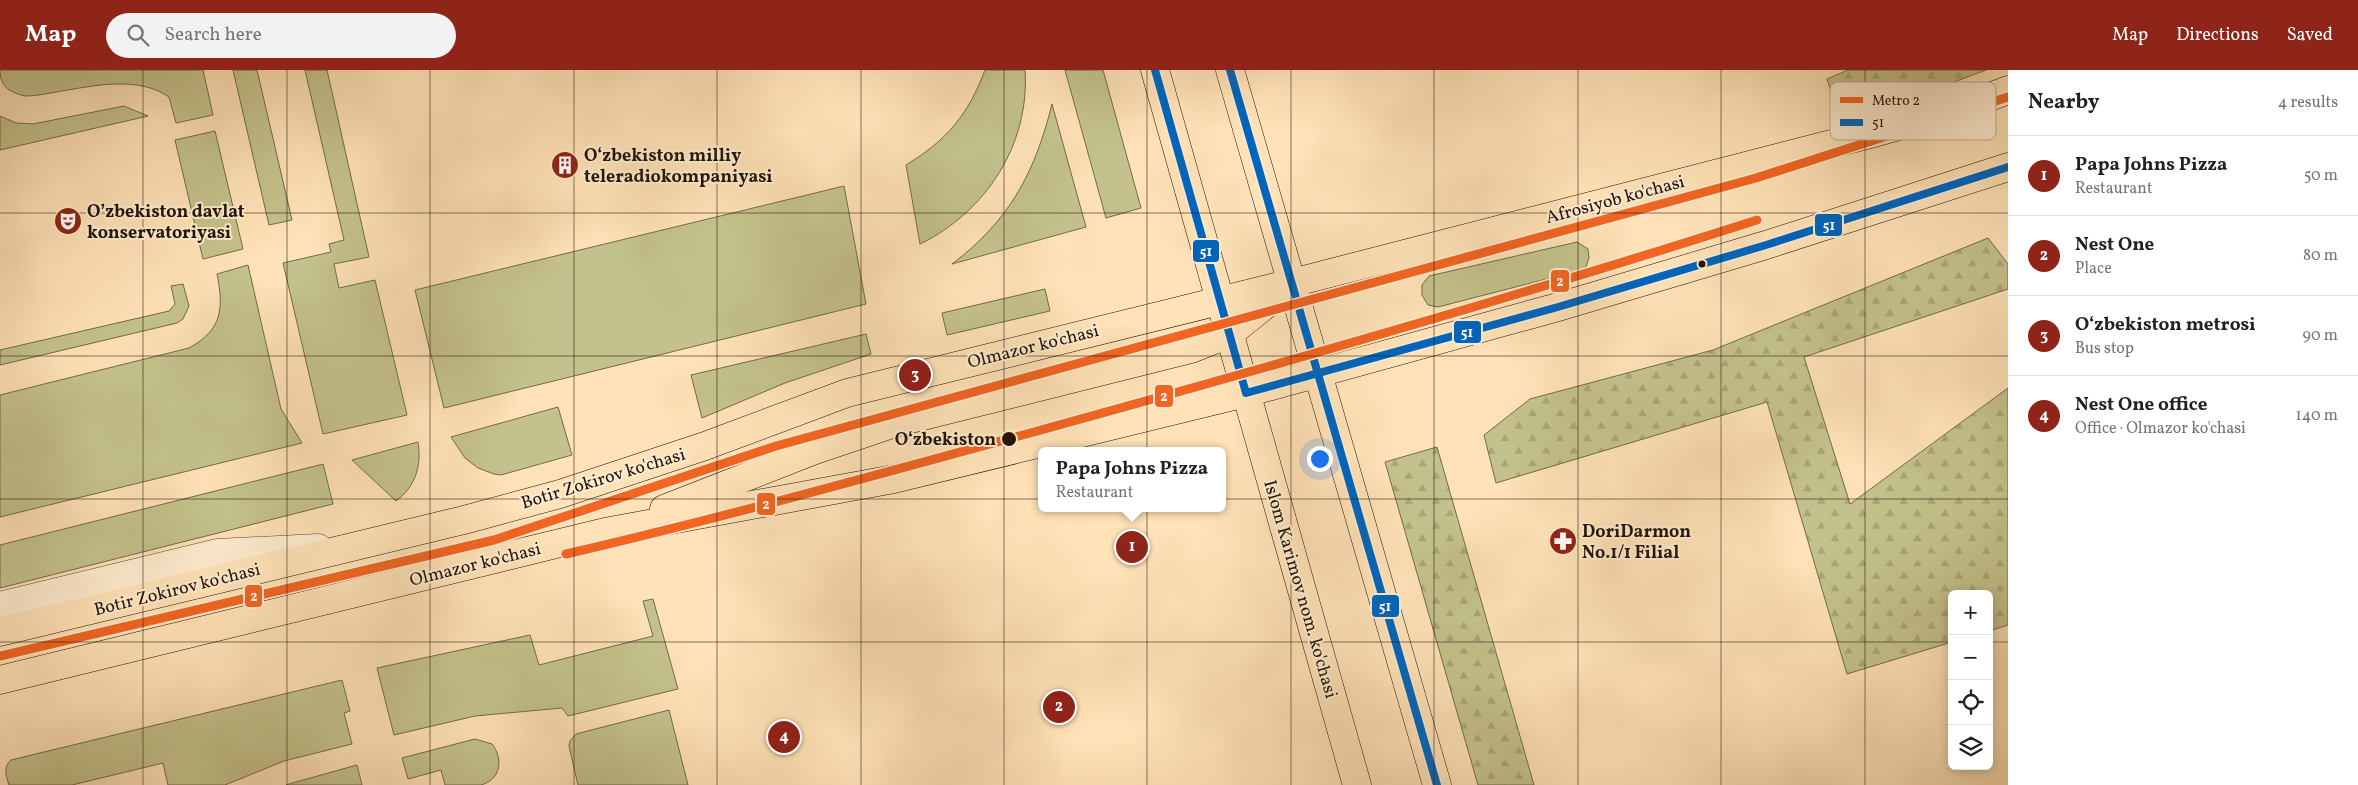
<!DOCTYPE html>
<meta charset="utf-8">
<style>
:root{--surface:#fff;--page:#f2f2f2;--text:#202124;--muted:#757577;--line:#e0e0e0;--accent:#8f2418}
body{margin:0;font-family:Vollkorn,serif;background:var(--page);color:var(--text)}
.controls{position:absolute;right:15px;bottom:15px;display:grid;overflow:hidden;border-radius:8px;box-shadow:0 2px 8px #0003}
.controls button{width:45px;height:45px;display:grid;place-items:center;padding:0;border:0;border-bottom:1px solid var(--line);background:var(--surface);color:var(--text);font:25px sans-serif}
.you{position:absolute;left:1319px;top:388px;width:18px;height:18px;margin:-12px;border:4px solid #fff;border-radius:50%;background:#1a73e8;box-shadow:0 0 0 8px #1a73e833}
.badge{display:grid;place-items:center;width:32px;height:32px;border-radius:50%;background:var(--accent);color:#fff;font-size:16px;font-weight:700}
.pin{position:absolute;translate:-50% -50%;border:2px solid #fff;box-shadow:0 1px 5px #0006}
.popup{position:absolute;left:1038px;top:377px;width:188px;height:65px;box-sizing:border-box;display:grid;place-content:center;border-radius:8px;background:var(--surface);filter:drop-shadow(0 1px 4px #0005);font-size:16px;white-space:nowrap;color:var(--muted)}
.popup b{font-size:19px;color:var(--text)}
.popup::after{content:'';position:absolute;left:50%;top:100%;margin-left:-10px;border:10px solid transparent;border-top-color:var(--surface)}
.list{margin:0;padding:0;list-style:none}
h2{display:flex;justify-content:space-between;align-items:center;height:65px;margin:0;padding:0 20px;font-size:21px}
h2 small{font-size:16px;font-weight:400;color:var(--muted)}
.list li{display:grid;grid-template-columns:32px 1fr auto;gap:15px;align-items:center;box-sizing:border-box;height:80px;padding:0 20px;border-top:1px solid var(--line)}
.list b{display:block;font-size:19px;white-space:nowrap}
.list p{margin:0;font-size:16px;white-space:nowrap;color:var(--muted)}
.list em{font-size:16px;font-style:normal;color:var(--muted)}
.icon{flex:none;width:28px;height:28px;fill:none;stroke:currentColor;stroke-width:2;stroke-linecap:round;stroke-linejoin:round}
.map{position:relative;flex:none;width:2008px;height:715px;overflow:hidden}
header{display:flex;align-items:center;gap:30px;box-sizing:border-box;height:70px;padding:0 25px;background:var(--accent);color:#fff}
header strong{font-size:24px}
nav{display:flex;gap:28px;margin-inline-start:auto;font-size:18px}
.search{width:350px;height:45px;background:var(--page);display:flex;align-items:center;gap:12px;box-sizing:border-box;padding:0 18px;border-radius:28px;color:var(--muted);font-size:19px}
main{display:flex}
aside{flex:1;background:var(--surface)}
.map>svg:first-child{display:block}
</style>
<header>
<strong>Map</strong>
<div class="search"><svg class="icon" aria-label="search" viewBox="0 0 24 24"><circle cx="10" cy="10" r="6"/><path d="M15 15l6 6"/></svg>Search here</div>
<nav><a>Map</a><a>Directions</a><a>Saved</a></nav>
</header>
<main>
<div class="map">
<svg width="2008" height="715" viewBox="0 0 2008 715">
<defs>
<pattern id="forest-firs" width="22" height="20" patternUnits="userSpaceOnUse" patternTransform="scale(1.25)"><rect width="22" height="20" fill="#c4c28c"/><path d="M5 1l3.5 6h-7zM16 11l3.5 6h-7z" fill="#a8a677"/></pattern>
</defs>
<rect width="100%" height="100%" fill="#ffe2b7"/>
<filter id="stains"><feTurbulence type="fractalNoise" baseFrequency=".004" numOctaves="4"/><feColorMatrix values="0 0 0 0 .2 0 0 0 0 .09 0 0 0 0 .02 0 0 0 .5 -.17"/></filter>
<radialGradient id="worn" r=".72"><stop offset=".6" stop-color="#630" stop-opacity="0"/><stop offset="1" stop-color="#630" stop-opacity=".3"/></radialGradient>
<g fill="#c4c28c" stroke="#736a4a">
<path d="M 0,0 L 203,0 L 213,45 L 176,53 L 169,27 C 137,5 93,16 56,22 C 46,24 35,26 25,26 C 9,22 0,17 0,0 Z"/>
<polygon points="233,0 257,0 292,150 269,155"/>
<polygon points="305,0 327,0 369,187 334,194 339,218 375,210 407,345 323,364 283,193 331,182 329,174 344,170"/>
<path d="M 985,0 L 1025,0 C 1030,74 986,142 920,174 L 906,95 C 947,70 968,45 985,0 Z"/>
<polygon points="1065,0 1103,0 1141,138 1106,148"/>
<path d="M 1052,34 L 1086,157 L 952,194 C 1009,151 1035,103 1052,34 Z"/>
<polygon points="124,36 148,46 0,80 0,46 16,53 33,54"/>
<polygon points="215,61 243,179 203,189 175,70"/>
<polygon points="844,116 866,234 444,338 415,220"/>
<polygon points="1577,172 1588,179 1589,188 1585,199 1438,237 1428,235 1422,225 1422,215 1429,206"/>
<path d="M 248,195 L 281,339 L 302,373 L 0,447 L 0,325 L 189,278 C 222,260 224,239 217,204 Z"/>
<polygon points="183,214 189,236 183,249 177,253 0,295 0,280 169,241 175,234 171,216"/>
<polygon points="1045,219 1050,241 947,265 942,243"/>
<polygon points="866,264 871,284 785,313 702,348 691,305"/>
<polygon points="558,337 572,385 501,405 494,404 478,398 465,388 451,367"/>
<path d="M 418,372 C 422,396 415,417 396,431 L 352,390 Z"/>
<polygon points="323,394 333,434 0,518 0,475"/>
<polygon points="653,529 678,619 568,646 562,638 475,646 394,665 377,598 530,565 539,595 653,566 643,531"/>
<path d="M 342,610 L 350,641 L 344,643 L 352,674 L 284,691 L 225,715 L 168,715 L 163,693 L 72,715 L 9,715 C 6,706 3,697 11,690 Z"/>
<polygon points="669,640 688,715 578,715 569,676 570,671 576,664"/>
<path d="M 475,669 L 492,674 C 503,688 502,709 481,715 C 471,715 456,715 445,715 L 441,700 L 408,709 L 402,688 Z"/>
<polygon points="357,695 362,715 286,715 289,714"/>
</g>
<g fill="url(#forest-firs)" stroke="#736a4a">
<polygon points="1848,0 1986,0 1842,54 1827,9"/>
<polygon points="1988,168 2008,194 2008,219 1804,287 1850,434 2008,318 2008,555 1989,561 1989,524 1952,524 1952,572 1847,604 1767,332 1496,413 1484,365 1530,329 1713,280"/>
<polygon points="1437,377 1534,715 1478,715 1385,392"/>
</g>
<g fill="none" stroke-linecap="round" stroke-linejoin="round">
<g stroke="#594733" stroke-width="29">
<polyline id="street" points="0,536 217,483 318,478"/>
</g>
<g stroke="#221307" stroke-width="29">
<g id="primary">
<polyline points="1155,0 1357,715"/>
<polyline points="1230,0 1437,715"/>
<polyline points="664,439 815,380 895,353 1191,279 1229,264 1285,219"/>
<polyline points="0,562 464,450 560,424 705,376 847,323 1292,213 1874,63 1956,40 2008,20"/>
<polyline points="0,610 605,462 894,409 1246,323 1558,237 1766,175 2008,97"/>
</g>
</g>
<use href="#street" stroke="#ffecd0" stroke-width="28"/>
<use href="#primary" stroke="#ffe2b7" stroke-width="28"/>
<g stroke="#ffecd0" stroke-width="11">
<g id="bus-1">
<polyline points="1155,0 1246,323 1558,237 1766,175 2008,97"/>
<polyline points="1230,0 1437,715"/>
</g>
</g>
<use href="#bus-1" stroke="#0065bd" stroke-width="8"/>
<g stroke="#ffecd0" stroke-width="12">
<g id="metro-1">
<path d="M 566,484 C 726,447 883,403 1041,360 C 1281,294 1520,226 1757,150"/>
<polyline points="0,586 494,470 776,376 1756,108 2008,27"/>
</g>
</g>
<use href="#metro-1" stroke="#f26522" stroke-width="9"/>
</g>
<path fill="none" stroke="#221307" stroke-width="1" stroke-opacity="0.55" d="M 143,0 L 143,715M 287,0 L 287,715M 430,0 L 430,715M 574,0 L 574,715M 717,0 L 717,715M 861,0 L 861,715M 1004,0 L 1004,715M 1147,0 L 1147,715M 1291,0 L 1291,715M 1434,0 L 1434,715M 1578,0 L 1578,715M 1721,0 L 1721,715M 1865,0 L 1865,715M 0,143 L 2008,143M 0,286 L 2008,286M 0,429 L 2008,429M 0,572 L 1952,572M 1989,572 L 2008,572"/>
<defs>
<g id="building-disc" transform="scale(1.4375)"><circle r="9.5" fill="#8f2418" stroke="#ffecd0"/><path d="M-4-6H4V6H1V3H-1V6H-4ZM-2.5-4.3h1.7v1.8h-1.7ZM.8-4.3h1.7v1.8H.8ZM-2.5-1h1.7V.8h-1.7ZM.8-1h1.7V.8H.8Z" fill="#fff"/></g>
<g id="theatre-disc" transform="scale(1.4375)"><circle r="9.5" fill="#8f2418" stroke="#ffecd0"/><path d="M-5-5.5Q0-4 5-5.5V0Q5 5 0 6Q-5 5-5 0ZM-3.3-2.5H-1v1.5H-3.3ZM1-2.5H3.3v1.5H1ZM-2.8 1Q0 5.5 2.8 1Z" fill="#fff"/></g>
<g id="pharmacy-disc" transform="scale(1.4375)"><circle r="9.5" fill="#8f2418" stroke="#ffecd0"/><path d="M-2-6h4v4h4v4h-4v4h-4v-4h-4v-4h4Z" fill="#fff"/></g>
</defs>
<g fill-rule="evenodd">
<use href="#building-disc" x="565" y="95"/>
<use href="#theatre-disc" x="68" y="151"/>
<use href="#pharmacy-disc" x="1563" y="471"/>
</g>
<g fill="#221307" stroke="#ffecd0" stroke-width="2">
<circle cx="1702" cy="194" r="4.5"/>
<circle cx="1009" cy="369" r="8"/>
</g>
<g text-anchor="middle" stroke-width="4" stroke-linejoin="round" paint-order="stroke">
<g font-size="18" font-weight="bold" fill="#221307" stroke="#ffecd0" text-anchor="start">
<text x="584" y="91">Oʻzbekiston milliy<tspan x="584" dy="21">teleradiokompaniyasi</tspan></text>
<text x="87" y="147">O’zbekiston davlat<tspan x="87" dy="21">konservatoriyasi</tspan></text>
<text x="1582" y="467">DoriDarmon<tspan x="1582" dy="21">No.1/1 Filial</tspan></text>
</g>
<g font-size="18" fill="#221307" stroke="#ffecd0">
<text transform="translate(1615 129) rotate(-15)" y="6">Afrosiyob ko'chasi</text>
<text transform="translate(1033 276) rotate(-14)" y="6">Olmazor ko'chasi</text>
<text transform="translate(603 408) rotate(-17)" y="6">Botir Zokirov ko'chasi</text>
<text transform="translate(475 494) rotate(-14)" y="6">Olmazor ko'chasi</text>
<text transform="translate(177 519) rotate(-14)" y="6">Botir Zokirov ko'chasi</text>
<text transform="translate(1301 519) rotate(74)" y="6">Islom Karimov nom. ko'chasi</text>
</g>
<g font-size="18" font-weight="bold" fill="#221307" stroke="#ffecd0" text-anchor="end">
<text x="996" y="375">Oʻzbekiston</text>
</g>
</g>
<rect x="1830" y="12" width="166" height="58" rx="8" fill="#ffecd0" stroke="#bdab94" stroke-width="1"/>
<rect x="1840" y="27" width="23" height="6" fill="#f26522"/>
<rect x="1840" y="49" width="23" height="7" fill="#0065bd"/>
<g font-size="14" fill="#221307">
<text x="1872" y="35">Metro 2</text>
<text x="1872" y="57">51</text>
</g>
<g stroke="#ffecd0" stroke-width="2">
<rect x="1814" y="143" width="29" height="24" rx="5" fill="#0065bd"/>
<rect x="1192" y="169" width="28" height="24" rx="5" fill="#0065bd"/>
<rect x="1550" y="199" width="20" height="24" rx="5" fill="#f26522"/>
<rect x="1453" y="250" width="29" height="24" rx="5" fill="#0065bd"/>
<rect x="1154" y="314" width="20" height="24" rx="5" fill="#f26522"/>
<rect x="756" y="422" width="20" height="24" rx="5" fill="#f26522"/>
<rect x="244" y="514" width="19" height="24" rx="5" fill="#f26522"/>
<rect x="1371" y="524" width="29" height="24" rx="5" fill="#0065bd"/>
</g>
<g font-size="14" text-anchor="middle" font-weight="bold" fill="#fff">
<text x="1829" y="160">51</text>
<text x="1206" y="186">51</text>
<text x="1560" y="216">2</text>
<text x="1467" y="267">51</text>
<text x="1164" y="331">2</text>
<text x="766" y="439">2</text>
<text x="254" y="531">2</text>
<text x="1385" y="541">51</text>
</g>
<rect width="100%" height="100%" filter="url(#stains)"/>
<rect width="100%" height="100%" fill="url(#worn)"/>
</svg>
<div class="controls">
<button>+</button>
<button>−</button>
<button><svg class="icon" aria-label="locate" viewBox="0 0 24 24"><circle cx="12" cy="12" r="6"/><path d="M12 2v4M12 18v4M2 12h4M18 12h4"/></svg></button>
<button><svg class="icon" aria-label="layers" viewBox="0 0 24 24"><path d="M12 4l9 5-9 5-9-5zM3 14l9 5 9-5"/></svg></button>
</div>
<div class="you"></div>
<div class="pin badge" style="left:1132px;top:477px">1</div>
<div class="popup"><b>Papa Johns Pizza</b>Restaurant</div>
<div class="pin badge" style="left:1059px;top:637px">2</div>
<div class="pin badge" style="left:915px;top:305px">3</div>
<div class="pin badge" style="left:784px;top:667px">4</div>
</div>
<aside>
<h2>Nearby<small>4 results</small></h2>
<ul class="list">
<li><span class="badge">1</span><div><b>Papa Johns Pizza</b><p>Restaurant</p></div><em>50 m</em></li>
<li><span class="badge">2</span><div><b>Nest One</b><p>Place</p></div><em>80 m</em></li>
<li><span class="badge">3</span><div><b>Oʻzbekiston metrosi</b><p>Bus stop</p></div><em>90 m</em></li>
<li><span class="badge">4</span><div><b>Nest One office</b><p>Office · Olmazor ko'chasi</p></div><em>140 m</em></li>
</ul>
</aside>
</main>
